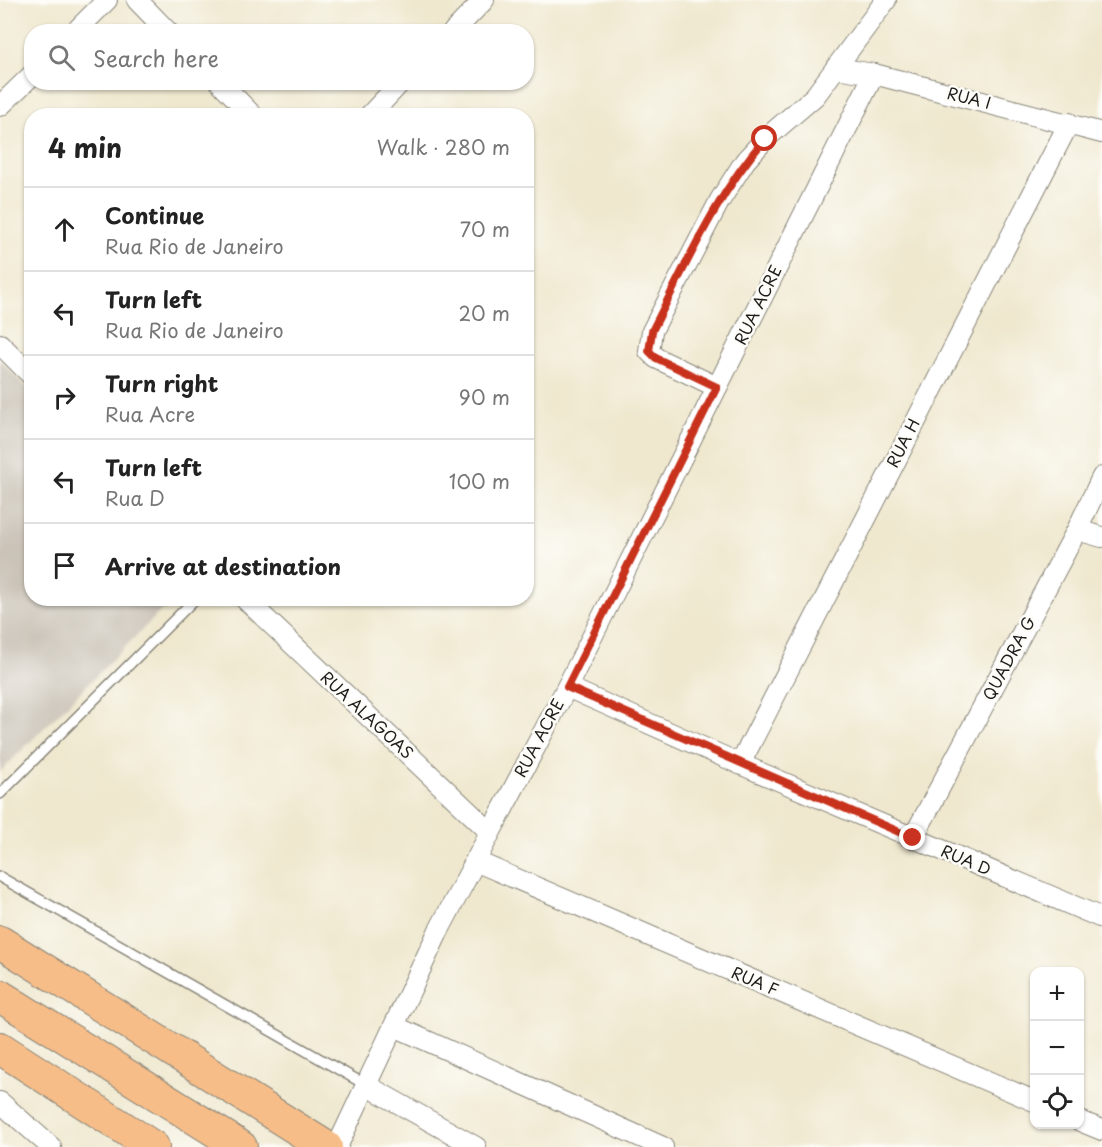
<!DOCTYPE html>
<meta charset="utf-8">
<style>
:root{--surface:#fff;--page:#f2f2f2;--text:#222;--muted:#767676;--line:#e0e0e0}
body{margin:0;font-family:"Playpen Sans",sans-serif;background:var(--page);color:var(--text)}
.controls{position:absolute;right:18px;bottom:18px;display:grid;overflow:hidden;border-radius:12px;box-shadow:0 2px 4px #0004}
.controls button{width:54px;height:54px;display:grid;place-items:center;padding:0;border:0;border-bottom:2px solid var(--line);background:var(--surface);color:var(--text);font:30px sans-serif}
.stop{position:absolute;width:18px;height:18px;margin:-14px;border:4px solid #c8321e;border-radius:50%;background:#fff}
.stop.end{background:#c8321e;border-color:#fff;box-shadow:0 2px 6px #0008}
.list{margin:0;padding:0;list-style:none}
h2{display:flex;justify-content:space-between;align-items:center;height:78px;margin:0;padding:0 24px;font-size:26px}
h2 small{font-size:20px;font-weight:400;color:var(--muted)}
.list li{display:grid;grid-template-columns:39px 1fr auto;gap:18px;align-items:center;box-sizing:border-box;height:84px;padding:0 24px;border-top:2px solid var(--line)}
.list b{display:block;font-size:22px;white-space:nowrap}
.list p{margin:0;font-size:20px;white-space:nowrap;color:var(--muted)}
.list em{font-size:20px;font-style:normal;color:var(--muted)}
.icon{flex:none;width:33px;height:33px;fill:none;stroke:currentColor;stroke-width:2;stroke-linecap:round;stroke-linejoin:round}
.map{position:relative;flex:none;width:1102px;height:1147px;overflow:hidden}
.search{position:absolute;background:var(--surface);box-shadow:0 2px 4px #0004;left:24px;top:24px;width:510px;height:66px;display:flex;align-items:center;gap:15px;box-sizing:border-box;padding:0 21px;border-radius:24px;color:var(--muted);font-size:22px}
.panel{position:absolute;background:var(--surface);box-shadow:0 2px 4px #0004;left:24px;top:108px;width:510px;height:498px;border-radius:24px}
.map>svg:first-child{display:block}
</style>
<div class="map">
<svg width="1102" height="1147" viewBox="0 0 1102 1147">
<rect width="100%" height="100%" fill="#fdfcf7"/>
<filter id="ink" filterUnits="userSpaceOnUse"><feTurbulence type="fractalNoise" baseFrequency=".0167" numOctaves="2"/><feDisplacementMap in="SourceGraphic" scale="12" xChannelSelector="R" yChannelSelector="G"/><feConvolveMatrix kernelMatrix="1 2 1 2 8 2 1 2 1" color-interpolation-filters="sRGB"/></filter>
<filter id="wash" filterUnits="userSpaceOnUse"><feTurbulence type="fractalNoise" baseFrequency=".008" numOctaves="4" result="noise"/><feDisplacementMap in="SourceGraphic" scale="24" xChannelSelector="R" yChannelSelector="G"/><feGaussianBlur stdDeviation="1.35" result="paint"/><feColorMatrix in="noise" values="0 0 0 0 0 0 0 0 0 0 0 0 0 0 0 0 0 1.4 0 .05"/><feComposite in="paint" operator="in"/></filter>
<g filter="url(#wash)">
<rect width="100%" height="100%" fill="#efe8cf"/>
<polygon fill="#cac3b8" points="0,360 31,392 32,598 173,599 0,772"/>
</g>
<g filter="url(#ink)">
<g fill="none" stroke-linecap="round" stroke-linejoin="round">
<g stroke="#868276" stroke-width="12">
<g id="service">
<polyline points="0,794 196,598"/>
<polyline points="0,877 366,1085"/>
</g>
</g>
<g stroke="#868276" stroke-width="22">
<g id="minor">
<polyline points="137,0 168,32"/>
<polyline points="75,32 107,0"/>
<polyline points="453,32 484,0"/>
<polyline points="836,68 874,74 1102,133"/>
<polyline points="220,82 253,116"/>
<polyline points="0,106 32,75"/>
<polyline points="369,116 401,82"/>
<polyline points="0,344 32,376"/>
<polyline points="717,387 656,358 649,351 652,331 720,200 745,161 765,139 815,96 886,0"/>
<polyline points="1077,530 1102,537"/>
<polyline points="244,598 489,831"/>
<polyline points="567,687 740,764 1102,918"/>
<polyline points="740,764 1069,123"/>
<polyline points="913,838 1077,530 1102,477"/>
<polyline points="475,861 1034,1101"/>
<polyline points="394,1026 663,1147"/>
<polyline points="366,1085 476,1147"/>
<polyline points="0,1102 51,1147"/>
<polyline points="1080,1121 1102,1130"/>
<polyline points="337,1147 438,932 567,687 874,74"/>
</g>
</g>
<g stroke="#868276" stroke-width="34">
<g id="trunk">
<polyline points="0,942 326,1147"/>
<polyline points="0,996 241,1147"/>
<polyline points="0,1048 153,1147"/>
</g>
</g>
<use href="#service" stroke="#fff" stroke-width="9"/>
<use href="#minor" stroke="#fff" stroke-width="20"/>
<use href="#trunk" stroke="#f7bd88" stroke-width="32"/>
</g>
</g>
<g fill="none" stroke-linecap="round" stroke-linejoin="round" filter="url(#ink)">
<path stroke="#c8321e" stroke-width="8" d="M 765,139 C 716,195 686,265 652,331 L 649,351 L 656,358 L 717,387 L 567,687 L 913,838"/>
</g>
<g text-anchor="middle" stroke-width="5" stroke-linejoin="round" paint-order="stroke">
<g font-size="16" fill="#1c1c1c" stroke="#fdfcf7">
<text transform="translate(969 98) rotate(14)" y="6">RUA I</text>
<text transform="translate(758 305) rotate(-64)" y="6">RUA ACRE</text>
<text transform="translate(903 443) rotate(-63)" y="6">RUA H</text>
<text transform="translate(1009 658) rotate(-62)" y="6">QUADRA G</text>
<text transform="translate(367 715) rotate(43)" y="6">RUA ALAGOAS</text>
<text transform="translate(539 738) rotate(-62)" y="6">RUA ACRE</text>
<text transform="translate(966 860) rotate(23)" y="6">RUA D</text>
<text transform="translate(755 981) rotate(23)" y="6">RUA F</text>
</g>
</g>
</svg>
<div class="controls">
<button>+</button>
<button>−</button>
<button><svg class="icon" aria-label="locate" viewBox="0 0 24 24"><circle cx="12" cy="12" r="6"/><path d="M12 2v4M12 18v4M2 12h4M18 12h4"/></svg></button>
</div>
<div class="stop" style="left:765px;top:139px"></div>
<div class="stop end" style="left:913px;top:838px"></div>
<div class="search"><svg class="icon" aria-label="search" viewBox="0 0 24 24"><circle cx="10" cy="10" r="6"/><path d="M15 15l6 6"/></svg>Search here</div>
<section class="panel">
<h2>4 min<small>Walk · 280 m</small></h2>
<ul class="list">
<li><svg class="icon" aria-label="ahead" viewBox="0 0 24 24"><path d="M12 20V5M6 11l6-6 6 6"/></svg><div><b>Continue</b><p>Rua Rio de Janeiro</p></div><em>70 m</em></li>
<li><svg class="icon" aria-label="left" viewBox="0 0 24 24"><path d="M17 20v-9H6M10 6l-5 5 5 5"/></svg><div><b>Turn left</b><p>Rua Rio de Janeiro</p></div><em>20 m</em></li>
<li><svg class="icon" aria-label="right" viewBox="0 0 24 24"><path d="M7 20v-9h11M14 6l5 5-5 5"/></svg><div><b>Turn right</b><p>Rua Acre</p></div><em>90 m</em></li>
<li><svg class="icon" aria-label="left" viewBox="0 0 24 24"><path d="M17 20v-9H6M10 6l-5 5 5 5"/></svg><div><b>Turn left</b><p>Rua D</p></div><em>100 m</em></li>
<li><svg class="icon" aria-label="arrive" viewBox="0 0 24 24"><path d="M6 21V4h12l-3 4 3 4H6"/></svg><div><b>Arrive at destination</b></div></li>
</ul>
</section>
</div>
